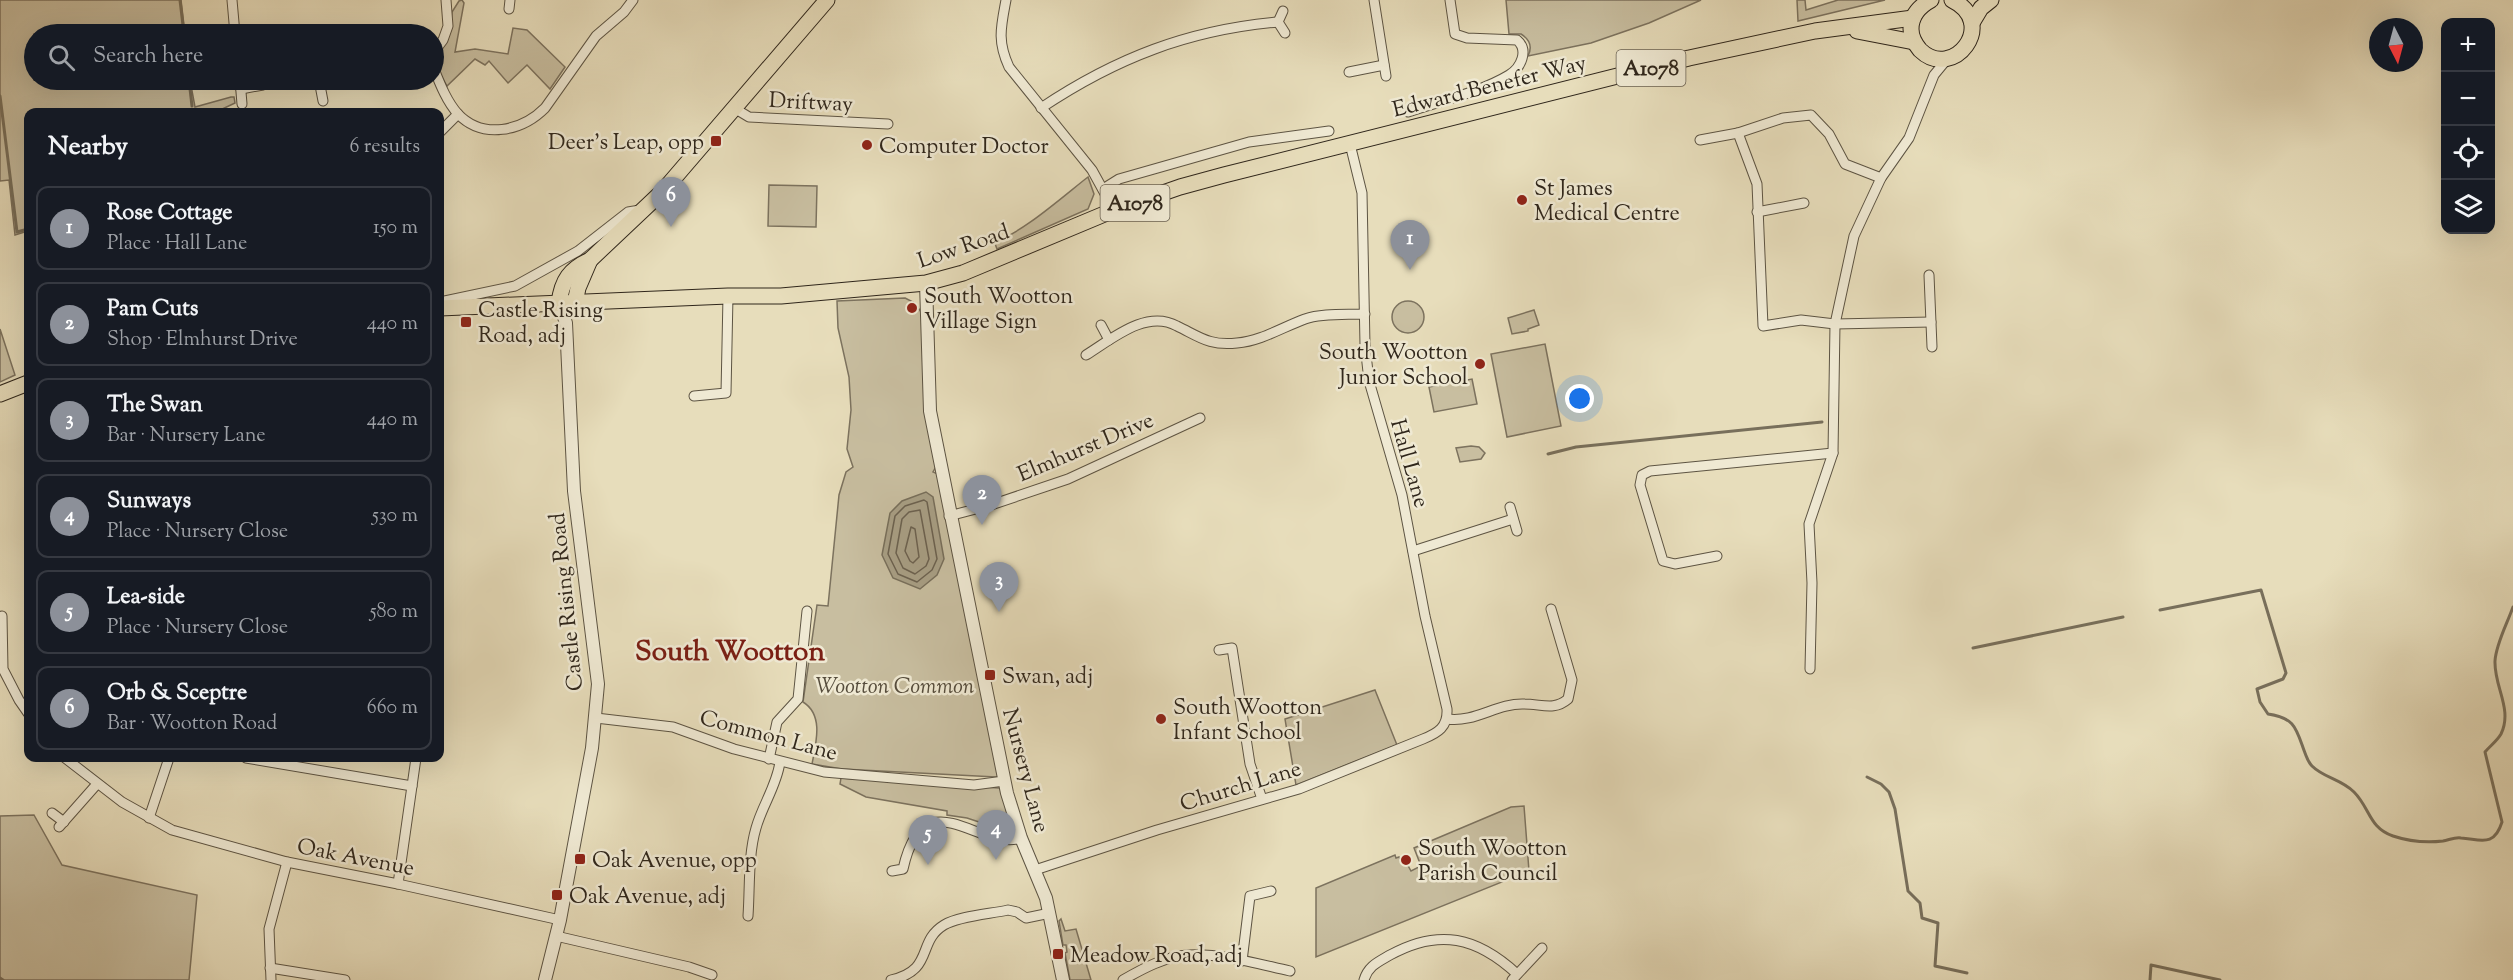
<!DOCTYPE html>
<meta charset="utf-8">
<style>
:root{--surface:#171b24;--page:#20242c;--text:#f1f3f6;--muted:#9ea1a6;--line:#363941;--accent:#8c9099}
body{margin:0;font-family:"Sorts Mill Goudy",serif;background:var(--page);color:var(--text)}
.controls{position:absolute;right:18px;top:18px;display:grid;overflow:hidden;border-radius:12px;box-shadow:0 6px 24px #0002}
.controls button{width:54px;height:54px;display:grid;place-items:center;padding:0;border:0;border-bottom:2px solid var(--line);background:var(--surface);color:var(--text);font:30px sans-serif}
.compass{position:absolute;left:2369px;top:18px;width:54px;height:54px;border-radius:50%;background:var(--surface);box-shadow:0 6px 24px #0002;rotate:174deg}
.you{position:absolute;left:1580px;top:399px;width:21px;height:21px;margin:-15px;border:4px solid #fff;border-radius:50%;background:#1a73e8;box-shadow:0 0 0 9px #1a73e833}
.badge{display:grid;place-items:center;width:39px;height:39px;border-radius:50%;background:var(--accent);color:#fff;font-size:20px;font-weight:700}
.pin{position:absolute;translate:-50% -50px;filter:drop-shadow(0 2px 3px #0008)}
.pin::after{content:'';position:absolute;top:32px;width:21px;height:18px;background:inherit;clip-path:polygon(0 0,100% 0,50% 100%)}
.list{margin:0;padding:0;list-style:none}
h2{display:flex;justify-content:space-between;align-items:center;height:78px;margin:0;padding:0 24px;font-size:26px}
h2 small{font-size:20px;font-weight:400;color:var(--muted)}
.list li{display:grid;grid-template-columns:39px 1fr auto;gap:18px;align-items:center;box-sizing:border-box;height:84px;margin:0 12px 12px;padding:0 12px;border:2px solid var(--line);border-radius:12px}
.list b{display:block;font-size:22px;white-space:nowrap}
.list p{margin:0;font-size:20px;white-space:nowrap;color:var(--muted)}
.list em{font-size:20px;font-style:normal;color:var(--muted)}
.icon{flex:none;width:33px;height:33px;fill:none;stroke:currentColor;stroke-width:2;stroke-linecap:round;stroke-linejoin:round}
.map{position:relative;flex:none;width:2513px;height:980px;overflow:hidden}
.search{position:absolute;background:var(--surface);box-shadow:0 6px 24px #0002;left:24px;top:24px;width:420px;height:66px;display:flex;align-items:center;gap:15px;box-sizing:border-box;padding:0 21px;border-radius:33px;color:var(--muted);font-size:22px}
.panel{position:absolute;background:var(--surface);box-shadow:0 6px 24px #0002;left:24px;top:108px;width:420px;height:654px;border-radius:12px}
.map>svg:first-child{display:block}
</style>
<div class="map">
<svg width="2513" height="980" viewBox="0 0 2513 980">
<rect width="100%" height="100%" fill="#e7ddbb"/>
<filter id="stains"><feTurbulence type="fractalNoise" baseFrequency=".00333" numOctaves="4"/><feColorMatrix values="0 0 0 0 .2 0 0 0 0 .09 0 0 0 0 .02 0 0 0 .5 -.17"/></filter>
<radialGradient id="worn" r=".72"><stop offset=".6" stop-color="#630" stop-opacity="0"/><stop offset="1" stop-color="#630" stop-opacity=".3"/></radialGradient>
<g fill="#c8bea0" stroke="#7c725e" stroke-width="1.5">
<polygon points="0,0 181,0 185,34 34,34 34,80 190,80 195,107 231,97 234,97 235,103 216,112 28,112 28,231 15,235 9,180 0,181"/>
<polygon points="462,0 464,3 455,52 475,49 508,54 513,28 527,30 565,67 550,89 527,65 508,83 489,61 485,65 475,59 447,86 439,72 436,57 449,36 452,12 459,1"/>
<path d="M 1506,0 L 1701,0 L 1649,23 L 1591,43 L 1528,56 C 1533,46 1529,39 1521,34 L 1509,34 Z"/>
<polygon points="1797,0 1805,0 1806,10 1838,0 1885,0 1798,21"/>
<path d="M 1088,177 L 1094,194 L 1088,209 L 997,249 L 994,241 C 1018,237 1067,193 1088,177 Z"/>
<polygon points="769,185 817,186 816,227 768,226"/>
<path d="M 905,298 L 915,303 L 921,312 L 938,463 L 933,472 L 940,475 L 999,776 L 996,777 L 842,769 L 812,764 C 816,743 824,715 803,702 L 817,605 L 828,606 L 839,495 L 846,472 L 853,467 L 847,449 L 851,410 L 849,377 L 838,328 L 837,301 Z"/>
<circle cx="1408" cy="317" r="16"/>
<polygon points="1534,310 1539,325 1528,329 1528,331 1512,334 1508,318"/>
<polygon points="0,329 15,375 0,382"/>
<polygon points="1545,344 1561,426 1507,437 1491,354"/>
<polygon points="1472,379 1477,404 1434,412 1429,387"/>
<polygon points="1471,446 1479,447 1485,453 1481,459 1460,462 1456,448"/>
<polygon points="1375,690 1397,745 1296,785 1285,719"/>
<polygon points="841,778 999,788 1002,790 1014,831 1009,832 967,818 947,815 947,811 866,797 840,784"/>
<polygon points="1524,806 1529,871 1316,957 1316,888 1395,855 1396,858 1399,857 1402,864 1406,862 1411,871 1421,866 1414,848 1511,807"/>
<polygon points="34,815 62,865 197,895 189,980 0,980 0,816"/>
<polygon points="1061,919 1065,931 1076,929 1091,980 1070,980 1065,953 1067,952 1066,945 1063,945 1059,921"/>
</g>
<polygon fill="#a89f85" stroke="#786f5b" stroke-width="1.5" points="926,492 933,497 944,559 937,575 920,589 893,578 882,555 890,513 902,501"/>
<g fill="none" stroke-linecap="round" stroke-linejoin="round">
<g stroke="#6c6250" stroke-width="1.5">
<polygon points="924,500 927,502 937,559 932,570 917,582 898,574 888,554 895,516 905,506"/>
<polygon points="920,510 929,559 926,566 915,574 903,568 896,553 902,519 909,512"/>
<polygon points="911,527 915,529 919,557 913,563 910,561 905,551"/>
</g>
<g stroke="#786f5b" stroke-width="3">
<polyline points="180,0 184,34"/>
<polyline points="189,80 192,106"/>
<polyline points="0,96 17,232 28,229"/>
<polyline points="1548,454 1576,447 1822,422"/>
<path d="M 2160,610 L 2261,590 L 2286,673 L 2283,679 L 2257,689 L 2260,702 L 2268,714 C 2296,718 2296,729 2305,753 C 2307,758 2308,762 2312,766 C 2324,778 2341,779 2354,792 C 2370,808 2369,828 2393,836 C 2408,841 2426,843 2443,841 C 2449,840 2455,837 2461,838 C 2480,839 2494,848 2502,822 L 2485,752 C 2490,746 2497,741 2501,734 C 2513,709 2494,687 2495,661 C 2496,644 2507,624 2513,607"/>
<polyline points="1973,648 2123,617"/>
<polyline points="1867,777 1881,784 1889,792 1895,809 1908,891 1920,903 1922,918 1938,923 1935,966 1967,973"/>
<polyline points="0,978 3,980"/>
<polyline points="2150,980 2151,965 2220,980"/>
</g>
<g stroke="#5d5443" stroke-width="11">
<g id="minor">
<polyline points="232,0 235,34"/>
<path d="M 1006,0 C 1001,27 997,41 1009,67 L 1092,170 L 1114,210"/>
<polyline points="1374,0 1386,76"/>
<polyline points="509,9 510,0"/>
<polyline points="1283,11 1278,22 1285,33"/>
<polyline points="434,52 443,40 448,26 446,0"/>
<path d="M 434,69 C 440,84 447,102 458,114 C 483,140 522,131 545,108 L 596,36 L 624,12 L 633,0"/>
<polyline points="1349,72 1384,65"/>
<polyline points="240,80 242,104"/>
<polyline points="319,80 323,101"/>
<polyline points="241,89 263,85 272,80"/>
<polyline points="734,108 749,117 888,124"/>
<path d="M 1041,108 C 1116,58 1188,30 1278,22"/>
<path d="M 1408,112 C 1440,101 1481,92 1509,75 C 1521,68 1529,50 1517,40 L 1467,38 L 1455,34 L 1450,0"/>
<polyline points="440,132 458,114"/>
<polyline points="1738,133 1757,184 1763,326 1801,320 1835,324 1931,322"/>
<polyline points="1700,140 1738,133 1783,118 1811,115 1829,134 1845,164 1881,178"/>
<polyline points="1103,189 1119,179 1249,142 1329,131"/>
<polyline points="1757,212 1804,203"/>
<polyline points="1929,275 1932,347"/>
<polyline points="440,302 515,286 578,251 628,212 640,210"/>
<polyline points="1101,325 1109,340"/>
<path d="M 1086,355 C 1112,339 1146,309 1177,326 C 1200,337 1209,346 1237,343 C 1261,341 1283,327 1305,319 C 1323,313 1346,315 1365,314"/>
<polyline points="694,396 726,393 728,296"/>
<polyline points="1510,507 1517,531"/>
<polyline points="949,516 991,505 1068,479 1200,418"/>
<polyline points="1413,551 1513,519"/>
<polyline points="1717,556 1675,564 1663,561 1640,485 1642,475 1650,471 1833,453"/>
<polyline points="2,616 3,669 19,700 28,713"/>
<polyline points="1219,650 1232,648 1250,764 1262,799"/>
<polyline points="1810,669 1812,583 1809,524 1833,453 1835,324 1854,236 1881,178 1909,138 1934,75 1948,58"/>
<polyline points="596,718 673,727 734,749 824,772 974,785 1004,781"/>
<path d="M 1447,719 C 1475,723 1497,703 1524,704 C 1542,704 1554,711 1568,699 L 1572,680 L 1551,609"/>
<polyline points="65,758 122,802 172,830 287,862 398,884 560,920"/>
<polyline points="246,758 412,786"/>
<polyline points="769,759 777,722 798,699 807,611"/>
<polyline points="52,813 64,822"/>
<polyline points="149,818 169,758"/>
<polyline points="59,827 97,784"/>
<path d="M 1035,870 L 1157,830 L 1299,789 L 1423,739 C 1438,733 1448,727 1447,709 L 1425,616 L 1402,495 L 1369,381 L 1365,345 L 1362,193 L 1350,144"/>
<path d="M 892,871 L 903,869 C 924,776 979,852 1021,838"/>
<polyline points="398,884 416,758"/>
<path d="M 748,916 C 750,887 748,855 756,828 C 762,806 777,785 780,762"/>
<polyline points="556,936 689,967 712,975"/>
<polyline points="1242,961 1250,896 1271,891"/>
<polyline points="270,968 345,980"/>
<polyline points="271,980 269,929 287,862"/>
<path d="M 891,980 C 935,970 916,942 944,925 C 959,916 990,914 1008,910 L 1017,912 L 1026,918 L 1050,913"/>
<path d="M 1123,980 C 1142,969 1166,956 1188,955 C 1221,953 1258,964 1290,971"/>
<path d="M 1364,980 C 1368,966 1378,962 1390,955 C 1439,928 1477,937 1517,974"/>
<polyline points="1512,980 1542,948"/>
</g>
</g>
<g stroke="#5d5443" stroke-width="14">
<g id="tertiary">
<polyline points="926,283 930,411 1007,793 1021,838 1046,898 1063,980"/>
<polyline points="545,980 560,920 592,748 598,684 574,491 566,323 559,303"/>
</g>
</g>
<g stroke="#2f261b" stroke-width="17">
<g id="primary">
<path d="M 1931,0 C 1920,6 1911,15 1911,29 C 1911,37 1915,44 1920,50 C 1953,82 1999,23 1952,0"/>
<polyline points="1972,23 1981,8 1991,0"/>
<polyline points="1857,31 1914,42"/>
<path d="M 559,303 C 562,280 570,269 590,260 L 663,191 L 827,0"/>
<polyline points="575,303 578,288 590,260"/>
<polyline points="440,308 728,296 781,296 926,283 963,273 1114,210 1180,187 1224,175 1689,58 1815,31 1913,18"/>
<polyline points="0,394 28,383"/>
</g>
</g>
<use href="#minor" stroke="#efe9d3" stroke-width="9"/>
<use href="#tertiary" stroke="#efe9d3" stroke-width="12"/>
<use href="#primary" stroke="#e7ddbb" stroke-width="15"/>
</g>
<g fill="#8f2418" stroke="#efe9d3" stroke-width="2">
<rect x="710" y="135" width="12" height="12" rx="3"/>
<circle cx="867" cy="145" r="6"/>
<circle cx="1522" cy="200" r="6"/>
<circle cx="912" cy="308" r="6"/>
<rect x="460" y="316" width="12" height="12" rx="3"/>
<circle cx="1480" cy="364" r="6"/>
<rect x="984" y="669" width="12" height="12" rx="3"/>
<circle cx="1161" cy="719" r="6"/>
<rect x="574" y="853" width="12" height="12" rx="3"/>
<circle cx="1406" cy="860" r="6"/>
<rect x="551" y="889" width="12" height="12" rx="3"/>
<rect x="1052" y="948" width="12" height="12" rx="3"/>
</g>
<g text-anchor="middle" stroke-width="5" stroke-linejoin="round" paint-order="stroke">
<g fill="#efe9d3" stroke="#696052" stroke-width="1.5">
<rect x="1616.5" y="50" width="69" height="36" rx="4.5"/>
<rect x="1100.5" y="185" width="69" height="36" rx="4.5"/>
</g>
<g font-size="21" font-weight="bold" fill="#2f261b">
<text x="1651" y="75">A1078</text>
<text x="1135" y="210">A1078</text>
</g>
<g font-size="22" fill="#2f261b" stroke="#efe9d3">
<text transform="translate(1489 85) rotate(-14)" y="8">Edward Benefer Way</text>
<text transform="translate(811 101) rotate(3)" y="8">Driftway</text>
<text transform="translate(963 245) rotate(-19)" y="8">Low Road</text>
<text transform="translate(1085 446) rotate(-23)" y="8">Elmhurst Drive</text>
<text transform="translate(1411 463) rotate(74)" y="8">Hall Lane</text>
<text transform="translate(565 602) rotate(-96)" y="8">Castle Rising Road</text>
<text transform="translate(769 734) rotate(15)" y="8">Common Lane</text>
<text transform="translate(1027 770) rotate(75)" y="8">Nursery Lane</text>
<text transform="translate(1240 785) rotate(-17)" y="8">Church Lane</text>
<text transform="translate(356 856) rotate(11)" y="8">Oak Avenue</text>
</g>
<g font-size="22" fill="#2f261b" stroke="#efe9d3" text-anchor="start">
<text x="704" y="149" text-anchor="end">Deer's Leap, opp</text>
<text x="879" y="153">Computer Doctor</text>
<text x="1534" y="195">St James<tspan x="1534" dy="25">Medical Centre</tspan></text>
<text x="924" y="303">South Wootton<tspan x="924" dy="25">Village Sign</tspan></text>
<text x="478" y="317">Castle Rising<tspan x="478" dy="25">Road, adj</tspan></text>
<text x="1468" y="359" text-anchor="end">South Wootton<tspan x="1468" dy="25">Junior School</tspan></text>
<text x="1002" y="683">Swan, adj</text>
<text x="1173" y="714">South Wootton<tspan x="1173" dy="25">Infant School</tspan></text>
<text x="1418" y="855">South Wootton<tspan x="1418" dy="25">Parish Council</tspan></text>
<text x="592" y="867">Oak Avenue, opp</text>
<text x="569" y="903">Oak Avenue, adj</text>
<text x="1070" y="962">Meadow Road, adj</text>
</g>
<g font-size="22" font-style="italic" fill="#554c3c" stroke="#efe9d3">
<text x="895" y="693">Wootton Common</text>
</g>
<g font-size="28" font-weight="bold" fill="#7a1f14" stroke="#efe9d3">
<text x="730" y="660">South Wootton</text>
</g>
</g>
<rect width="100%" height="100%" filter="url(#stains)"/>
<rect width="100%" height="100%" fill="url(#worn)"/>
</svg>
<div class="controls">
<button>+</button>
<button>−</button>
<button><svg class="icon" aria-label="locate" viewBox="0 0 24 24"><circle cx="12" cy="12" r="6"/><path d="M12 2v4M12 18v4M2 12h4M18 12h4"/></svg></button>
<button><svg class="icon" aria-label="layers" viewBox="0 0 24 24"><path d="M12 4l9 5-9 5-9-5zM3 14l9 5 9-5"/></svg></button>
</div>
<svg class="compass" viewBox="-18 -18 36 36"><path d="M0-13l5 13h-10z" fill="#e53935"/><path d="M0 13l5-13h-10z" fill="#9ea1a6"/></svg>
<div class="you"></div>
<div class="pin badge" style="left:1410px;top:270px">1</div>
<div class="pin badge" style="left:982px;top:525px">2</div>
<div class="pin badge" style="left:999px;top:612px">3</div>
<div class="pin badge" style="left:996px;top:860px">4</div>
<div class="pin badge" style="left:928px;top:865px">5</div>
<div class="pin badge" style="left:671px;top:227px">6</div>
<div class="search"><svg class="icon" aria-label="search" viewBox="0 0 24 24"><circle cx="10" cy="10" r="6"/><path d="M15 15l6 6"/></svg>Search here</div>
<section class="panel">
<h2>Nearby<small>6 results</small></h2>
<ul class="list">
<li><span class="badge">1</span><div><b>Rose Cottage</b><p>Place · Hall Lane</p></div><em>150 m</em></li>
<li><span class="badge">2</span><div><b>Pam Cuts</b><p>Shop · Elmhurst Drive</p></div><em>440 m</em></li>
<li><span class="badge">3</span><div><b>The Swan</b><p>Bar · Nursery Lane</p></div><em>440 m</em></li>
<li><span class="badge">4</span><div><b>Sunways</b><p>Place · Nursery Close</p></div><em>530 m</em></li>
<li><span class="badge">5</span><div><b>Lea-side</b><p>Place · Nursery Close</p></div><em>580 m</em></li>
<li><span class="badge">6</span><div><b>Orb &amp; Sceptre</b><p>Bar · Wootton Road</p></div><em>660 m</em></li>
</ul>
</section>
</div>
